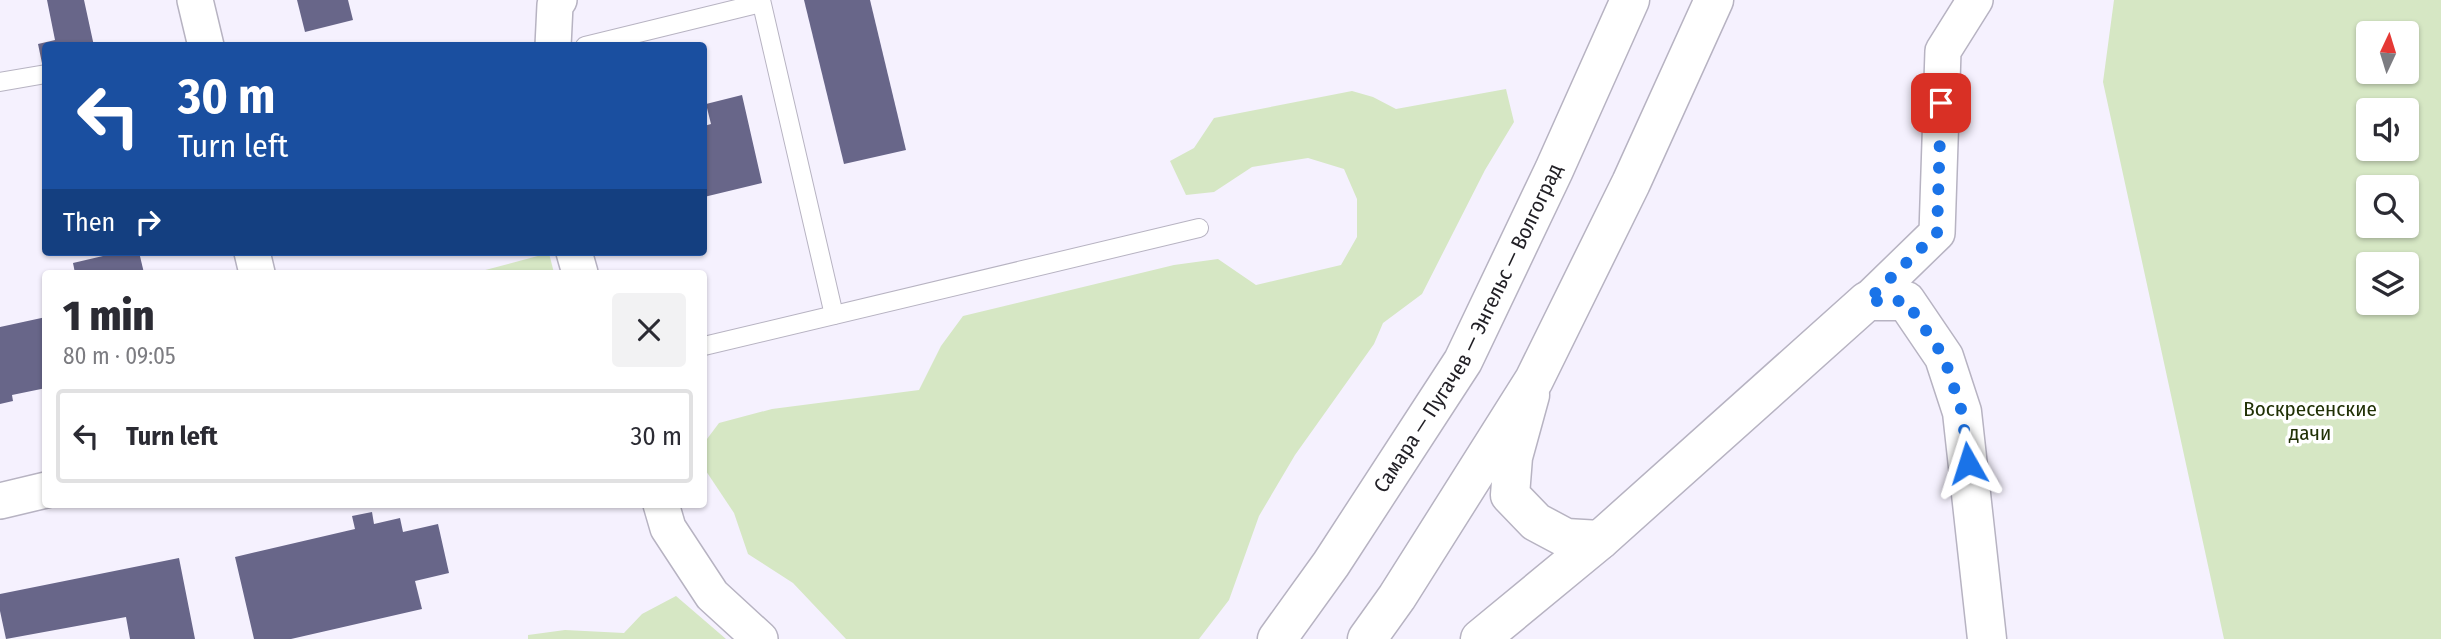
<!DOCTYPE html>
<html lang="en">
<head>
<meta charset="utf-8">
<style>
	body { margin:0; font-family:"Fira Sans Condensed",sans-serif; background:#f2f2f3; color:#2b2b33; height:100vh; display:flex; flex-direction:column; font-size:26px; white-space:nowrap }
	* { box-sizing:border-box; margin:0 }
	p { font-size:23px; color:#7c7c81 }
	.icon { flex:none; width:38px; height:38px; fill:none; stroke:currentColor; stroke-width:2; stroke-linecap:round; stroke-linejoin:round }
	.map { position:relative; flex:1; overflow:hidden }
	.sheet { position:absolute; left:42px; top:270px; width:665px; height:238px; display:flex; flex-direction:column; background:#fff; border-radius:7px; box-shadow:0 2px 5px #0004 }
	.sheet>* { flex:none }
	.guide { position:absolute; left:42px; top:42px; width:665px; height:214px; border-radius:7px; box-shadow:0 2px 5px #0004; background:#1a4fa0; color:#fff; overflow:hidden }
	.needle { width:46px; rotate:4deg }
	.fabs { position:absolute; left:2356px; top:21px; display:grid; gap:14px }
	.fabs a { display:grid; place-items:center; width:63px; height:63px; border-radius:7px; background:#fff; box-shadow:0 2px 5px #0004; font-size:35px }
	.pin { position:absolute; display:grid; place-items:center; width:60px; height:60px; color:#fff; margin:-30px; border-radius:14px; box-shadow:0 4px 10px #0006 }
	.me { position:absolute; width:77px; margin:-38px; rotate:354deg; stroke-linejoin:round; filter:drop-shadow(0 0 5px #0008) }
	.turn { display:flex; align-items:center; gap:24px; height:147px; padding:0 21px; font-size:32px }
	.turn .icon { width:91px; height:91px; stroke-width:2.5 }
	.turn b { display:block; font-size:49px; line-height:60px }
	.then { display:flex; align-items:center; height:66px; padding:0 21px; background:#0003; gap:14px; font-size:26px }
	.round { display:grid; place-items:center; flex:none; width:74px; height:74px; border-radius:7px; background:#f2f2f3 }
	.headline { display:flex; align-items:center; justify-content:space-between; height:119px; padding:0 21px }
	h1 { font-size:42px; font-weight:800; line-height:52px }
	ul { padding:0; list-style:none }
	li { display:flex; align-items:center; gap:21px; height:94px; margin:0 14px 10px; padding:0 7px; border:4px solid #e1e1e2; border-radius:7px }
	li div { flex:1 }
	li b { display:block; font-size:26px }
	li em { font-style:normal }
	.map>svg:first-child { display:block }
</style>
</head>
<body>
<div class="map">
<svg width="2441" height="639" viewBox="0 0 2441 639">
	<rect width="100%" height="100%" fill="#f5f1fe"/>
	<g fill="#d6e7c4" fill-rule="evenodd">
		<path d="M 2114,0 L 2441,0 L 2441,639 L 2224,639 L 2103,82 ZM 2368,33 L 2406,33 L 2406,72 L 2368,72 ZM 2368,110 L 2406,110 L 2406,149 L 2368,149 ZM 2368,187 L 2406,187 L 2406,226 L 2368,226 ZM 2368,264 L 2406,264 L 2406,303 L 2368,303 Z"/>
		<path d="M 1506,89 L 1514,122 L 1485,170 L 1422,294 L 1383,323 L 1374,344 L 1295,455 L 1259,516 L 1229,600 L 1199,639 L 846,639 L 793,583 L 748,554 L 734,513 L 704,468 L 704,443 L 719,423 L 772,409 L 919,390 L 941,346 L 963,316 L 1174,265 L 1218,259 L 1256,285 L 1341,265 L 1357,237 L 1357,199 L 1344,169 L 1308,158 L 1252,167 L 1214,192 L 1186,195 L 1170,161 L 1194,148 L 1214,118 L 1352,91 L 1373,97 L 1396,109 Z"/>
		<path d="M 549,253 L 554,273 L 474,273 Z"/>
		<path d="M 676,596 L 726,639 L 528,639 L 528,635 L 565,630 L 624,633 L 642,614 Z"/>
	</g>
	<g fill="#686689">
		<path d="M 47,0 L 84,0 L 94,46 L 46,46 L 46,68 L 43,68 L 38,44 L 55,40 Z"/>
		<path d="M 297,0 L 348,0 L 353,20 L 305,32 Z"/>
		<path d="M 804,0 L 870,0 L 906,150 L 844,164 Z"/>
		<path d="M 742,95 L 762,183 L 704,197 L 704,126 L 711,124 L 706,104 Z"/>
		<path d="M 120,252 L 139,252 L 144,273 L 75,273 L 73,263 Z"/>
		<path d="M 46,317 L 46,388 L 12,395 L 13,401 L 0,404 L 0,327 Z"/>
		<path d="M 372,512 L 374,524 L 400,518 L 403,532 L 438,524 L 449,573 L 415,581 L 422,609 L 291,639 L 254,639 L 235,557 L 355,529 L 352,516 Z"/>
		<path d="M 179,558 L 195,639 L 130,639 L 126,617 L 6,639 L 0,611 L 0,594 Z"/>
	</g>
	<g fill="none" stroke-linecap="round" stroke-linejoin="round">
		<g stroke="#b7b3c2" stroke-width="20">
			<g id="lane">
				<path d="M 761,0 L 834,315"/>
				<path d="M 585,46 L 761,3"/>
				<path d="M 0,82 L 46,74"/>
				<path d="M 704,346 L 1199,228"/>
			</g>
		</g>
		<g stroke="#b7b3c2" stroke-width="38">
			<g id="street">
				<path d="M 195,0 L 206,46"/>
				<path d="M 553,46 L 555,5 L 559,0"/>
				<path d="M 252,252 L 257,273"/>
				<path d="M 574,252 L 580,273"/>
				<path d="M 1867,301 L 1937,233 L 1943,51 L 1975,0"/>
				<path d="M 0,501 L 46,490"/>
				<path d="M 661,504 L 668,528 L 712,595 L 760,639"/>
			</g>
		</g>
		<g stroke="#b7b3c2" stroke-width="41">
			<g id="secondary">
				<path d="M 1530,395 L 1513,457 L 1510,495 L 1536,522 L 1566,538 L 1600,540"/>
				<path d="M 1480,639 L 1600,540 L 1867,301 L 1906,301 L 1944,357 L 1962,412 L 1987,639"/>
			</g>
		</g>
		<g stroke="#b7b3c2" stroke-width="41">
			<g id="primary">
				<path id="s1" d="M 1277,639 L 1331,564 L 1463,361 L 1554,170 L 1630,0"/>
				<path d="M 1367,639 L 1397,597 L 1534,380 L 1631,183 L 1714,0"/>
			</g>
		</g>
		<use href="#lane" stroke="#fff" stroke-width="18"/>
		<use href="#street" stroke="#fff" stroke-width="35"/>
		<use href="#secondary" stroke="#fff" stroke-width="38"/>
		<use href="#primary" stroke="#fff" stroke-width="38"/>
	</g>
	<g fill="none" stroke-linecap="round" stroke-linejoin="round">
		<path stroke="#1a73e8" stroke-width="12" stroke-dasharray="0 21.6" d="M 1941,103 L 1937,233 L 1867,301 L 1906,301 L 1944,357 L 1962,412 L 1968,463"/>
	</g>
	<g text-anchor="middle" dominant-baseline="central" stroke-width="7" stroke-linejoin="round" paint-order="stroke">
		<g font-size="21" fill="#222026" stroke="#fff">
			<text stroke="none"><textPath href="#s1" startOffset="366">Самара — Пугачев — Энгельс — Волгоград</textPath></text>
		</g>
		<g font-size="21" fill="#203005" stroke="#fff">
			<text x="2310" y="409">Воскресенские<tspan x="2310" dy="24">дачи</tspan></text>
		</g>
	</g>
</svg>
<div class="fabs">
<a><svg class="needle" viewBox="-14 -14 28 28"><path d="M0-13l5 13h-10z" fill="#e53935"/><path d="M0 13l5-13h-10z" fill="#7c7c81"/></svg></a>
<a><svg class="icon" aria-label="sound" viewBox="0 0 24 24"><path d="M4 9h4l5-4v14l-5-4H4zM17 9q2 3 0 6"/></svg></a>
<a><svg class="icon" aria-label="search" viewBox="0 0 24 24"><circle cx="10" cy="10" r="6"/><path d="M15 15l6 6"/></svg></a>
<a><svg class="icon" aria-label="layers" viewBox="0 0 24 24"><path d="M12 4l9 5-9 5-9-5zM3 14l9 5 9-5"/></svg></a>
</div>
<div class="pin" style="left:1941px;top:103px;background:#d93025"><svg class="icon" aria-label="arrive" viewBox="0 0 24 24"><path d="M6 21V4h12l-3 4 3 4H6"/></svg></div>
<svg class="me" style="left:1968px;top:463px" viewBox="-20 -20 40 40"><path d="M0-17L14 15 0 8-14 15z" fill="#1a73e8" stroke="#fff" stroke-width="4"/></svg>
<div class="guide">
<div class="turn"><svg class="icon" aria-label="left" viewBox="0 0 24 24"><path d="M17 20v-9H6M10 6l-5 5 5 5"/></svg><div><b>30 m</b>Turn left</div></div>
<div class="then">Then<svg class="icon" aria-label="right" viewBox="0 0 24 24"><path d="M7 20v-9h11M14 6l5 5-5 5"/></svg></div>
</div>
<section class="sheet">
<div class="headline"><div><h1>1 min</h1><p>80 m · 09:05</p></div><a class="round"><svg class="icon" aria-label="close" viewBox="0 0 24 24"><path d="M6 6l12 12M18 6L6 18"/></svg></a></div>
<ul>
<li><svg class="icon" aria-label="left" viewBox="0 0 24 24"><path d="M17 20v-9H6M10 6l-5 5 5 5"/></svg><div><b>Turn left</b></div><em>30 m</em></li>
</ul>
</section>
</div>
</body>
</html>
